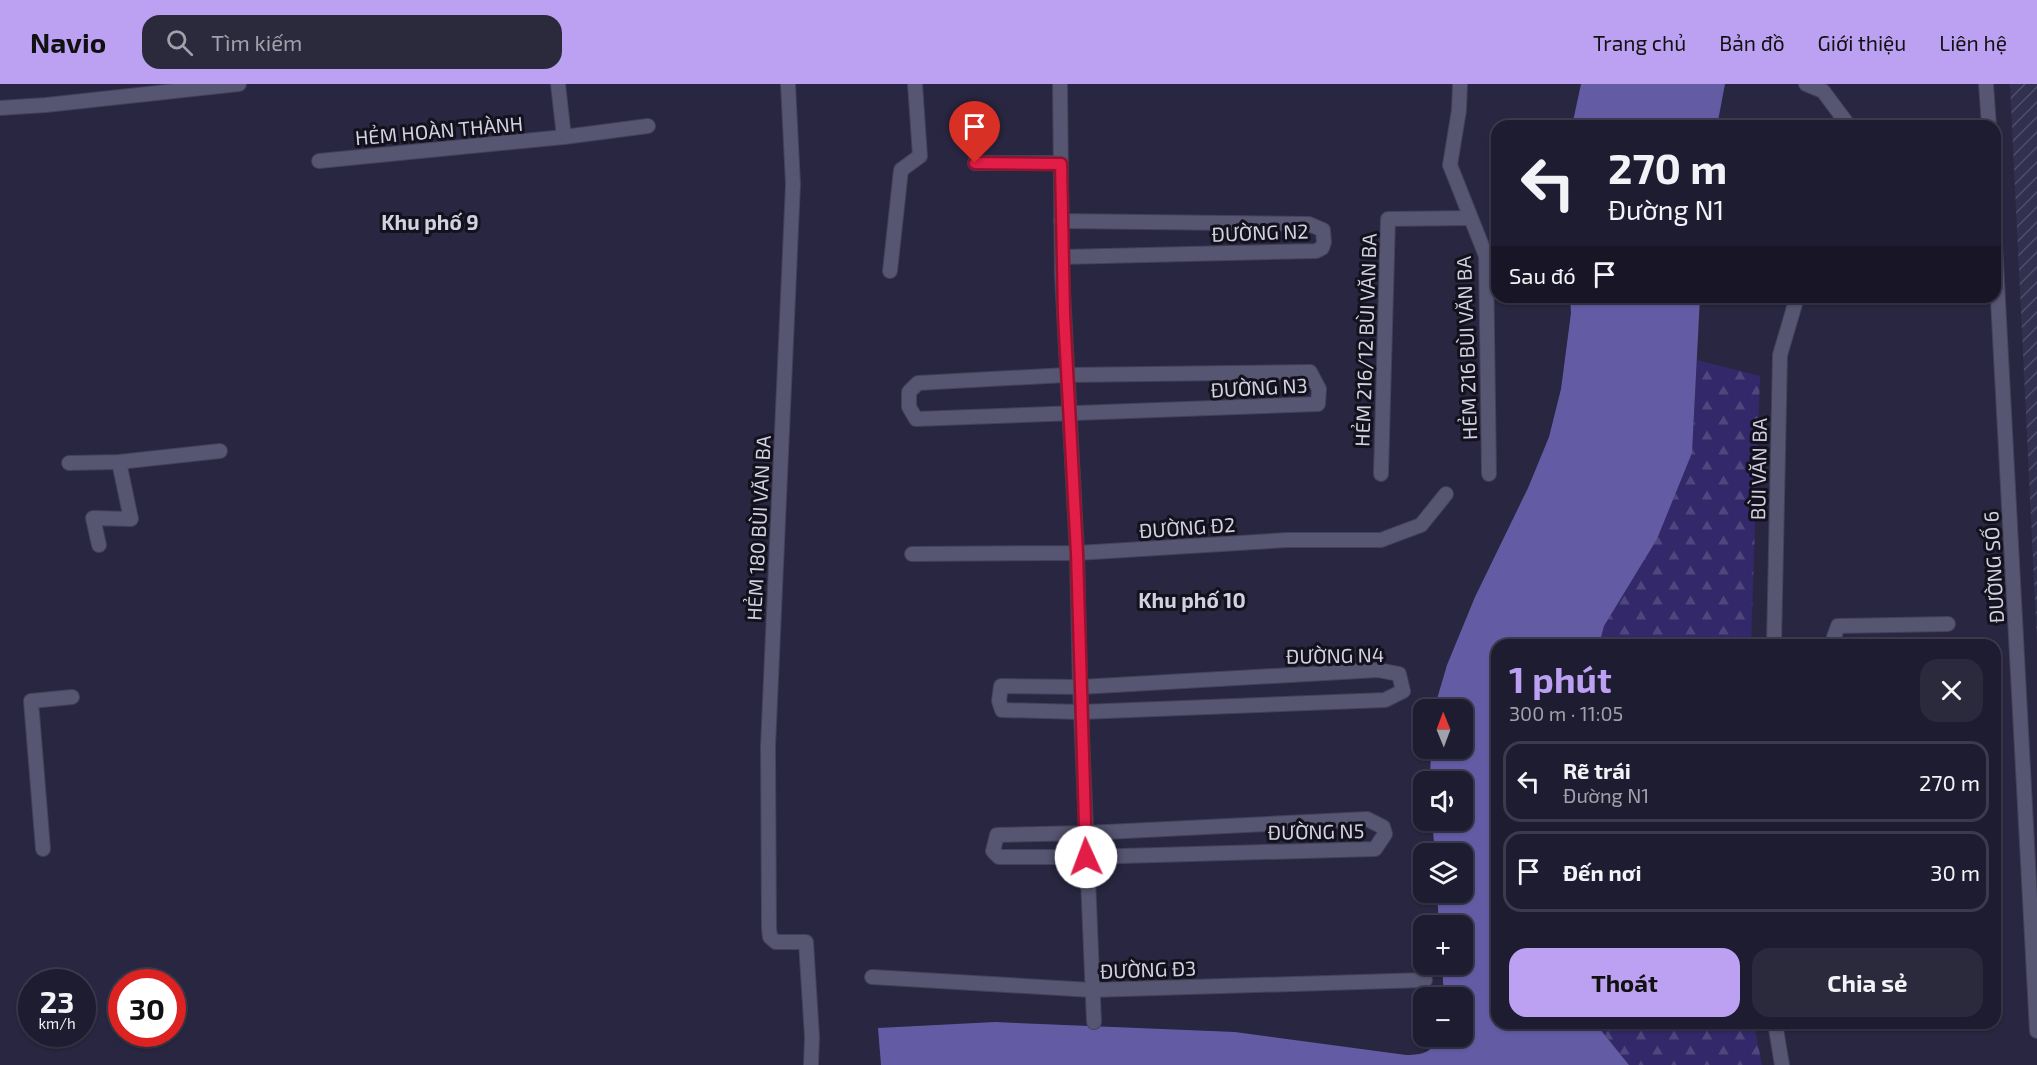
<!DOCTYPE html>
<html lang="vi">
<head>
<meta charset="utf-8">
<style>
	body { margin:0; font-family:"Exo 2",sans-serif; background:#2b293c; color:#f1f3f6; height:100vh; display:flex; flex-direction:column; font-size:22px; white-space:nowrap }
	* { box-sizing:border-box; margin:0 }
	p { font-size:20px; color:#a1a1ab }
	.icon { flex:none; width:33px; height:33px; fill:none; stroke:currentColor; stroke-width:2; stroke-linecap:round; stroke-linejoin:round }
	.map { position:relative; flex:1; overflow:hidden }
	.sheet { position:absolute; left:1491px; top:555px; width:510px; height:390px; display:flex; flex-direction:column; background:#1e1c30; border-radius:18px; box-shadow:0 2px 4px #0004,0 0 0 2px #3c3a4c }
	.sheet>* { flex:none }
	.banner { position:absolute; left:1491px; top:36px; width:510px; height:183px; border-radius:18px; box-shadow:0 2px 4px #0004,0 0 0 2px #3c3a4c; background:#1e1c30; color:#f1f3f6; overflow:hidden }
	.needle { width:39px; rotate:359deg }
	.fabs { position:absolute; left:1413px; top:615px; display:grid; gap:12px }
	.fabs a { display:grid; place-items:center; width:60px; height:60px; border-radius:12px; background:#1e1c30; box-shadow:0 2px 4px #0004,0 0 0 2px #3c3a4c; font-size:30px }
	.speed { position:absolute; left:18px; top:885px; display:flex; gap:12px; font-size:30px; font-weight:700; text-align:center }
	.speed>* { display:grid; place-content:center; width:78px; height:78px; border-radius:50%; background:#1e1c30; box-shadow:0 2px 4px #0004,0 0 0 2px #3c3a4c; line-height:1 }
	.speed small { font-size:15px; font-weight:400 }
	.speed .limit { border:9px solid #d22; background:#fff; color:#111 }
	.pin { position:absolute; display:grid; place-items:center; width:51px; height:51px; color:#fff; margin:-62px -26px; border-radius:50% 50% 50% 0; rotate:-45deg; box-shadow:0 0 6px #0007 }
	.pin .icon { rotate:45deg }
	.me { position:absolute; width:66px; margin:-33px; rotate:358deg; stroke-linejoin:round; filter:drop-shadow(0 0 4px #0008) }
	.turn { display:flex; align-items:center; gap:21px; height:126px; padding:0 18px; font-size:27px }
	.turn .icon { width:78px; height:78px; stroke-width:2.5 }
	.turn b { display:block; font-size:42px; line-height:51px }
	.then { display:flex; align-items:center; height:57px; padding:0 18px; background:#0003; gap:12px; font-size:22px }
	.round { display:grid; place-items:center; flex:none; width:63px; height:63px; border-radius:18px; background:#2b293c }
	.summary { display:flex; align-items:center; justify-content:space-between; height:102px; padding:0 18px }
	h1 { font-size:36px; font-weight:700; line-height:45px; color:#bca0f2 }
	.button { display:flex; gap:12px; margin-top:auto; padding:12px 18px }
	.button a { flex:1; height:69px; border-radius:18px; background:#bca0f2; color:#111; font-size:24px; font-weight:700; line-height:69px; text-align:center }
	.button a+a { background:#2b293c; color:#f1f3f6 }
	ul { padding:0; list-style:none }
	li { display:flex; align-items:center; gap:18px; height:81px; margin:0 12px 9px; padding:0 6px; border:3px solid #3c3a4c; border-radius:18px }
	li div { flex:1 }
	li b { display:block; font-size:22px }
	li em { font-style:normal }
	header { display:flex; align-items:center; gap:36px; box-sizing:border-box; height:84px; padding:0 30px; background:#bca0f2; color:#111 }
	header strong { font-size:28px }
	nav { display:flex; gap:33px; margin-inline-start:auto; font-size:21px }
	.search { width:420px; height:54px; background:#2b293c; display:flex; align-items:center; gap:15px; box-sizing:border-box; padding:0 21px; border-radius:18px; color:#a1a1ab; font-size:22px }
	.map>svg:first-child { display:block }
</style>
</head>
<body>
<header>
<strong>Navio</strong>
<div class="search"><svg class="icon" aria-label="search" viewBox="0 0 24 24"><circle cx="10" cy="10" r="6"/><path d="M15 15l6 6"/></svg>Tìm kiếm</div>
<nav><a>Trang chủ</a><a>Bản đồ</a><a>Giới thiệu</a><a>Liên hệ</a></nav>
</header>
<div class="map">
<svg width="2037" height="981" viewBox="0 0 2037 981">
	<defs>
		<pattern id="industrial-furrows" width="10" height="10" patternUnits="userSpaceOnUse" patternTransform="scale(1.5)"><rect width="10" height="10" fill="#32304f"/><path d="M-1 1l2-2M0 10L10 0M9 11l2-2" fill="none" stroke="#4f4d68"/></pattern>
		<pattern id="forest-firs" width="22" height="20" patternUnits="userSpaceOnUse" patternTransform="scale(1.5)"><rect width="22" height="20" fill="#332869"/><path d="M5 1l3.5 6h-7zM16 11l3.5 6h-7z" fill="#50467e"/></pattern>
	</defs>
	<rect width="100%" height="100%" fill="#282640"/>
	<path fill="url(#industrial-furrows)" d="M 2010,0 L 2037,0 L 2037,558 Z"/>
	<g fill="url(#forest-firs)">
		<path d="M 1697,276 L 1760,292 L 1751,561 L 1599,561 L 1604,542 L 1657,455 L 1692,369 Z"/>
		<path d="M 1595,939 L 1754,939 L 1762,981 L 1629,981 Z"/>
	</g>
	<g fill="#635ca4">
		<path d="M 1581,0 L 1725,0 L 1717,42 L 1572,42 Z"/>
		<path d="M 1570,213 L 1700,213 L 1692,369 L 1657,455 L 1604,542 L 1599,561 L 1497,561 L 1497,939 L 1595,939 L 1629,981 L 881,981 L 878,944 L 995,938 L 1235,948 L 1406,971 C 1425,971 1430,968 1441,953 L 1462,952 L 1462,914 L 1444,913 L 1442,881 L 1462,880 L 1462,842 L 1439,841 L 1437,809 L 1462,808 L 1462,770 L 1435,769 L 1432,737 L 1462,736 L 1462,698 L 1430,697 L 1431,665 L 1462,664 L 1462,626 L 1434,625 L 1447,581 L 1475,513 L 1528,404 L 1549,353 L 1561,305 L 1571,229 Z"/>
	</g>
	<g fill="none" stroke-linecap="round" stroke-linejoin="round">
		<g stroke="#434157" stroke-width="16">
			<g id="minor">
				<path d="M 558,0 L 564,53"/>
				<path d="M 788,0 L 793,100 L 768,662 L 769,844 L 770,853 L 776,858 L 806,858 L 812,953 L 811,981"/>
				<path d="M 1060,0 L 1062,190 L 1077,469 L 1080,603 L 1094,938"/>
				<path d="M 1460,0 L 1459,26 L 1450,81 L 1486,172 L 1489,390"/>
				<path d="M 1806,0 L 1823,7 L 1846,38 L 1846,42"/>
				<path d="M 1986,0 L 1989,42"/>
				<path d="M 0,24 L 46,21 L 239,0"/>
				<path d="M 319,77 L 564,53 L 648,42"/>
				<path d="M 975,79 L 1061,79"/>
				<path d="M 1061,137 L 1309,140 L 1323,146 L 1324,158 L 1322,164 L 1316,167 L 1062,173"/>
				<path d="M 1995,160 L 2037,947"/>
				<path d="M 890,187 L 901,86 L 920,72 L 915,0"/>
				<path d="M 1310,288 L 1319,305 L 1318,320 L 916,335 L 909,323 L 909,308 L 918,299 L 1066,291 Z"/>
				<path d="M 69,379 L 119,378 L 220,367"/>
				<path d="M 1381,390 L 1388,135 L 1470,134"/>
				<path d="M 99,461 L 93,434 L 131,435 L 119,378"/>
				<path d="M 912,470 L 1077,469 L 1287,456 L 1381,456 L 1421,441 L 1446,410"/>
				<path d="M 1774,561 L 1780,271 L 1797,213"/>
				<path d="M 1834,561 L 1834,553 L 1838,542 L 1948,540"/>
				<path d="M 1378,586 L 1399,590 L 1403,607 L 1385,616 L 1081,628 L 1002,626 L 999,617 L 1001,602 L 1080,603 Z"/>
				<path d="M 1367,735 L 1383,743 L 1385,750 L 1375,765 L 1086,773 L 999,773 L 993,767 L 997,751 L 1086,749 Z"/>
				<path d="M 43,765 L 31,617 L 72,613"/>
				<path d="M 872,893 L 1092,906 L 1425,896"/>
				<path d="M 1775,939 L 1782,981"/>
			</g>
		</g>
		<use href="#minor" stroke="#565572" stroke-width="14"/>
	</g>
	<g fill="none" stroke-linecap="round" stroke-linejoin="round">
		<g stroke="#92132f" stroke-width="15">
			<path id="route" d="M 975,79 L 1061,80 L 1064,230 L 1077,469 L 1086,773"/>
		</g>
		<use href="#route" stroke="#e11d48" stroke-width="10"/>
	</g>
	<g text-anchor="middle" dominant-baseline="central" stroke-width="6" stroke-linejoin="round" paint-order="stroke">
		<g font-size="20" fill="#d1d1e1" stroke="#12111c">
			<text transform="translate(439 46) rotate(-5)">HẺM HOÀN THÀNH</text>
			<text transform="translate(1260 148) rotate(-2)">ĐƯỜNG N2</text>
			<text transform="translate(1365 256) rotate(-88)">HẺM 216/12 BÙI VĂN BA</text>
			<text transform="translate(1466 264) rotate(-92)">HẺM 216 BÙI VĂN BA</text>
			<text transform="translate(1259 303) rotate(-3)">ĐƯỜNG N3</text>
			<text transform="translate(1758 385) rotate(-89)">BÙI VĂN BA</text>
			<text transform="translate(1187 443) rotate(-4)">ĐƯỜNG Đ2</text>
			<text transform="translate(758 444) rotate(-87)">HẺM 180 BÙI VĂN BA</text>
			<text transform="translate(1993 483) rotate(-93)">ĐƯỜNG SỐ 6</text>
			<text transform="translate(1335 571) rotate(-1)">ĐƯỜNG N4</text>
			<text transform="translate(1316 747) rotate(-1)">ĐƯỜNG N5</text>
			<text transform="translate(1148 885) rotate(-2)">ĐƯỜNG Đ3</text>
		</g>
		<g font-size="21" font-weight="bold" fill="#d1d1e1" stroke="#12111c">
			<text x="430" y="137">Khu phố 9</text>
			<text x="1192" y="515">Khu phố 10</text>
		</g>
	</g>
</svg>
<div class="fabs">
<a><svg class="needle" viewBox="-14 -14 28 28"><path d="M0-13l5 13h-10z" fill="#e53935"/><path d="M0 13l5-13h-10z" fill="#a1a1ab"/></svg></a>
<a><svg class="icon" aria-label="sound" viewBox="0 0 24 24"><path d="M4 9h4l5-4v14l-5-4H4zM17 9q2 3 0 6"/></svg></a>
<a><svg class="icon" aria-label="layers" viewBox="0 0 24 24"><path d="M12 4l9 5-9 5-9-5zM3 14l9 5 9-5"/></svg></a>
<a>+</a>
<a>−</a>
</div>
<div class="speed"><div>23<small>km/h</small></div><div class="limit">30</div></div>
<div class="pin" style="left:975px;top:79px;background:#d93025"><svg class="icon" aria-label="arrive" viewBox="0 0 24 24"><path d="M6 21V4h12l-3 4 3 4H6"/></svg></div>
<svg class="me" style="left:1086px;top:773px" viewBox="-20 -20 40 40"><circle r="19" fill="#fff"/><path d="M0-13L10 11 0 6-10 11z" fill="#e11d48"/></svg>
<div class="banner">
<div class="turn"><svg class="icon" aria-label="left" viewBox="0 0 24 24"><path d="M17 20v-9H6M10 6l-5 5 5 5"/></svg><div><b>270 m</b>Đường N1</div></div>
<div class="then">Sau đó<svg class="icon" aria-label="arrive" viewBox="0 0 24 24"><path d="M6 21V4h12l-3 4 3 4H6"/></svg></div>
</div>
<section class="sheet">
<div class="summary"><div><h1>1 phút</h1><p>300 m · 11:05</p></div><a class="round"><svg class="icon" aria-label="close" viewBox="0 0 24 24"><path d="M6 6l12 12M18 6L6 18"/></svg></a></div>
<ul>
<li><svg class="icon" aria-label="left" viewBox="0 0 24 24"><path d="M17 20v-9H6M10 6l-5 5 5 5"/></svg><div><b>Rẽ trái</b><p>Đường N1</p></div><em>270 m</em></li>
<li><svg class="icon" aria-label="arrive" viewBox="0 0 24 24"><path d="M6 21V4h12l-3 4 3 4H6"/></svg><div><b>Đến nơi</b></div><em>30 m</em></li>
</ul>
<div class="button"><a>Thoát</a><a>Chia sẻ</a></div>
</section>
</div>
</body>
</html>
